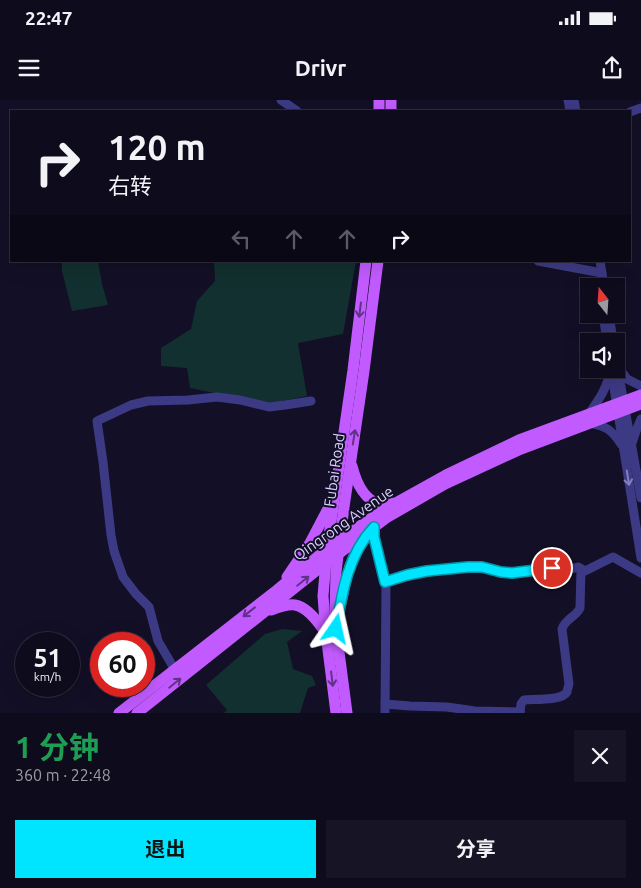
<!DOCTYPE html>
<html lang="zh">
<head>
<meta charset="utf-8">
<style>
	body { margin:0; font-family:Ubuntu,"Noto Sans SC",sans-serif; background:#171425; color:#f1f3f6; height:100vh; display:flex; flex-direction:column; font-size:19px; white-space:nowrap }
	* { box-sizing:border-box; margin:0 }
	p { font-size:16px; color:#9b9ba3 }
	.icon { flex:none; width:28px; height:28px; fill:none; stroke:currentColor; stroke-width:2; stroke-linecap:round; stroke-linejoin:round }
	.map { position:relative; height:613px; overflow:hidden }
	.details { display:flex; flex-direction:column; background:#0e0b1c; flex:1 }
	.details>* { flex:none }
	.guide { position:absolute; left:10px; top:10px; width:621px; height:152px; border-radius:0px; box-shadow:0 5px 20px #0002,0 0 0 1px #2e2b3b; background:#0e0b1c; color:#f1f3f6; overflow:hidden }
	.needle { width:32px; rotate:343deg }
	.tools { position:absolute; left:580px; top:178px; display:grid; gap:10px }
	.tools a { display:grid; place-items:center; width:45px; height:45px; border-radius:0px; background:#0e0b1c; box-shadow:0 5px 20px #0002,0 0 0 1px #2e2b3b; font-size:25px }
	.speed { position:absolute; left:15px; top:532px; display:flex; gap:10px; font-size:25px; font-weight:700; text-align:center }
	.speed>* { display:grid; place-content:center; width:65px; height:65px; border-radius:50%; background:#0e0b1c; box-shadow:0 5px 20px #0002,0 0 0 1px #2e2b3b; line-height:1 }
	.speed small { font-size:12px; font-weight:400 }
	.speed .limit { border:8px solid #d22; background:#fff; color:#111 }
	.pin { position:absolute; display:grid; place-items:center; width:42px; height:42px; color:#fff; margin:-21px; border:2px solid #fff; border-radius:50%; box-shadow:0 1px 5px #0007 }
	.me { position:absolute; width:55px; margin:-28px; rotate:11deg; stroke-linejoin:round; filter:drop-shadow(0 0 4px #0008) }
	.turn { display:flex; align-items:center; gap:18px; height:105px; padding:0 15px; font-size:22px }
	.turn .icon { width:65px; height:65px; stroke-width:2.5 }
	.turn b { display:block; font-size:35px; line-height:42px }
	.lanes { display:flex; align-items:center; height:48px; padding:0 15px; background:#0003; justify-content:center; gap:25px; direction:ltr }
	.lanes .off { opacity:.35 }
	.round { display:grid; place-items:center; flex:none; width:52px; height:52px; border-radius:0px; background:#171425 }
	.summary { display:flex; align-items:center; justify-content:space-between; height:85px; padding:0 15px }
	h1 { font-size:30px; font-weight:700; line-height:38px; color:#1e9e55 }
	.action { display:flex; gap:10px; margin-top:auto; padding:10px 15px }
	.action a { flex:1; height:58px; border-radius:0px; background:#00e5ff; color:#111; font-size:20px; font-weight:700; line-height:58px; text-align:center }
	.action a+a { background:#171425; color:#f1f3f6 }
	.status { display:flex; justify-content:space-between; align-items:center; height:35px; padding:0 25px; background:#0e0b1c; direction:ltr }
	.status svg { height:14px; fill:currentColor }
	header { display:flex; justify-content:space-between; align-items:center; height:65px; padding:0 15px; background:#0e0b1c; font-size:22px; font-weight:700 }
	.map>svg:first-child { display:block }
</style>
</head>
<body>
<div class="status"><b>22:47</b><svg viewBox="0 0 49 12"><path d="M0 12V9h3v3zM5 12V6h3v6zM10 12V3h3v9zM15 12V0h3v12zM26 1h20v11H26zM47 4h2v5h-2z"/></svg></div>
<header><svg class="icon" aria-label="menu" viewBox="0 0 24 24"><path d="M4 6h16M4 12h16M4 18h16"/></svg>Drivr<svg class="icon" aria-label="share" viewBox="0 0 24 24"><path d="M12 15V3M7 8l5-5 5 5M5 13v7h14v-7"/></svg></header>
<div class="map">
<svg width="641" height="613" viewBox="0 0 641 613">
	<rect width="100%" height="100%" fill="#130f26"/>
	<g fill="#12302f">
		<path d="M 62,161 L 98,161 L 102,184 L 108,205 L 72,211 L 62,171 Z"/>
		<path d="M 214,161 L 356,161 L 343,234 L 298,243 L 307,296 L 268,304 L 190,288 L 187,268 L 161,266 L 161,248 L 191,229 L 197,201 L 215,181 Z"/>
		<path d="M 282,529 L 302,531 L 287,542 L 293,569 L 312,576 L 316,585 L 308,588 L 300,613 L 224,613 L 227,610 L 206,585 L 265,534 Z"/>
	</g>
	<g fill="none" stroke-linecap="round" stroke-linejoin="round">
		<g stroke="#3d3a85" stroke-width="9">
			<path d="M 281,0 L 297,11"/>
			<path d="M 568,0 L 570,11"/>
			<path d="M 574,0 L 576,11"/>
			<path d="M 630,12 L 641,8"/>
			<path d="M 538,161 L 602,173"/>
			<path d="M 600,161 L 604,186"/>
			<path d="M 603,214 L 607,241"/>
			<path d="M 609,214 L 613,241"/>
			<path d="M 616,259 L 641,398"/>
			<path d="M 619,268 L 627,279 L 641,286"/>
			<path d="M 611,269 L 641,458"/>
			<path d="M 588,315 C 598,301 607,289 610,271"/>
			<path d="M 590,323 C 606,326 612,330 621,344"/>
			<path d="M 632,343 L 636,331 L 641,319"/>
			<path d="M 374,427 C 375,446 382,465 386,484 L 385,613"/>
			<path d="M 385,482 L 407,475 L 427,471 L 468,467 L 482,467 L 512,473 L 552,468 L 559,473 L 578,467 L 585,471 L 613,457 L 641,473"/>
			<path d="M 175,570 L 158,541 L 149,507 L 136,494 L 123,477 L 114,451 L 111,435 L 103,362 L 97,321 L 131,305 L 148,301 L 188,300 L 217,297 L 240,300 L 269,307 L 285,305 L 311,301"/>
			<path d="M 385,604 L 410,606 L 447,607 L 475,611 L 520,612"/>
			<path d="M 520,613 L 521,604 L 524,600 C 534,599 562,601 567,592 C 567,591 569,584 569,584 L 562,529 C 565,519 576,517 580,508 L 581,469"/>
		</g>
		<g stroke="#c25bff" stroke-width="11">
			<path d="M 379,11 L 379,0"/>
			<path d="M 391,11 L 391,0"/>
			<path d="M 352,366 C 356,382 365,403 384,405 C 385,405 392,403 392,403"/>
			<path d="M 287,477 L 310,443 L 330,405"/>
			<path d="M 340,507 C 345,484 350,455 366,436"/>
			<path d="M 271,510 C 279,507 287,504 295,505 C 307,507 319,523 325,532"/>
			<path d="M 119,613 L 277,490 L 327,449 L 383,410 L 446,375 L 519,340 L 641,295"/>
			<path d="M 137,613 L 326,463 L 386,418 L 445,384 L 521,349 L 641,304"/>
			<path d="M 336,613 L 326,534 L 323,496 L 327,449 L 353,270 L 366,161"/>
			<path d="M 347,613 L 336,529 L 335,512 L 336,472 L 344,407 L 364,271 L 378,161"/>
		</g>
	</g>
	<defs><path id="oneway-shaft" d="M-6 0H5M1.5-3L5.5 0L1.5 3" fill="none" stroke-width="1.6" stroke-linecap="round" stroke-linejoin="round" transform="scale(1.25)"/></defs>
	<g stroke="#623188">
		<use href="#oneway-shaft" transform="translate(360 210) rotate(97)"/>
		<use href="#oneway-shaft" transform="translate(354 337) rotate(-81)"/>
		<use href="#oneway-shaft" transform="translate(303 481) rotate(-39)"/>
		<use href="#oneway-shaft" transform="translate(249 512) rotate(142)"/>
		<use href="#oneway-shaft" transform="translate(332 579) rotate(83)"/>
		<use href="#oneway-shaft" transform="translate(175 583) rotate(-39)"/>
	</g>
	<use stroke="#837fbc" href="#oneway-shaft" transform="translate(628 378) rotate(81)"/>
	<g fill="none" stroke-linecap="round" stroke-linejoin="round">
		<g stroke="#0095a6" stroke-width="12">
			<path id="route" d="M 336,529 C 342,493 348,454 374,427 L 374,437 L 385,482 L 407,475 L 427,471 L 468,467 L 482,467 L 501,472 L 512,473 L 552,468"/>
		</g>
		<use href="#route" stroke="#00e5ff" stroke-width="9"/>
	</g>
	<g text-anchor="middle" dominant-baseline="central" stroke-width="4" stroke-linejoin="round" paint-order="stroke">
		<g font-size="15" fill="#d9d4ff" stroke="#130f26">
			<text transform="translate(334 370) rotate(-82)">Fubai Road</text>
			<text transform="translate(343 423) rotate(-35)">Qingrong Avenue</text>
		</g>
	</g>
</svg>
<div class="tools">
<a><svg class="needle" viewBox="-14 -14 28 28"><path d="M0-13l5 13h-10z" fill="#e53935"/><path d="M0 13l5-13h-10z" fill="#9b9ba3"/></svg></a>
<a><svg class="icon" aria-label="sound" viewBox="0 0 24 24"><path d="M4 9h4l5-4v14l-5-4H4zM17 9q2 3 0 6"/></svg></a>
</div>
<div class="speed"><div>51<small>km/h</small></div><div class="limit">60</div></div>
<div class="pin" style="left:552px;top:468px;background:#d93025"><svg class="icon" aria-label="arrive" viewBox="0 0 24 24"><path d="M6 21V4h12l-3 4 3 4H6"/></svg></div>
<svg class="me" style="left:336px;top:529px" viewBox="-20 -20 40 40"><path d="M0-17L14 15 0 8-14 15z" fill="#00e5ff" stroke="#fff" stroke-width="4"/></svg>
<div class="guide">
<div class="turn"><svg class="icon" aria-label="right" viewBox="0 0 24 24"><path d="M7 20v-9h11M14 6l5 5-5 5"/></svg><div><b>120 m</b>右转</div></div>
<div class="lanes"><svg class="icon off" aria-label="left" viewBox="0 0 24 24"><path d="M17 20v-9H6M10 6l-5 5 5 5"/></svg><svg class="icon off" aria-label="ahead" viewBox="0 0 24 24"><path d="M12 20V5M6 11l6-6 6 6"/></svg><svg class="icon off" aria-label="ahead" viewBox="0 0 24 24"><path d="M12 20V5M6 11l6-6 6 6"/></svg><svg class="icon" aria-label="right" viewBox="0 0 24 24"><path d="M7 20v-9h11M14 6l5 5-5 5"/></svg></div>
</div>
</div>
<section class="details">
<div class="summary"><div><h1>1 分钟</h1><p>360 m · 22:48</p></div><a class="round"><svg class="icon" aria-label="close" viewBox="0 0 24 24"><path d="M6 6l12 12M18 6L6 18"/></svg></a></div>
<div class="action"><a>退出</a><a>分享</a></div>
</section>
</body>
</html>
